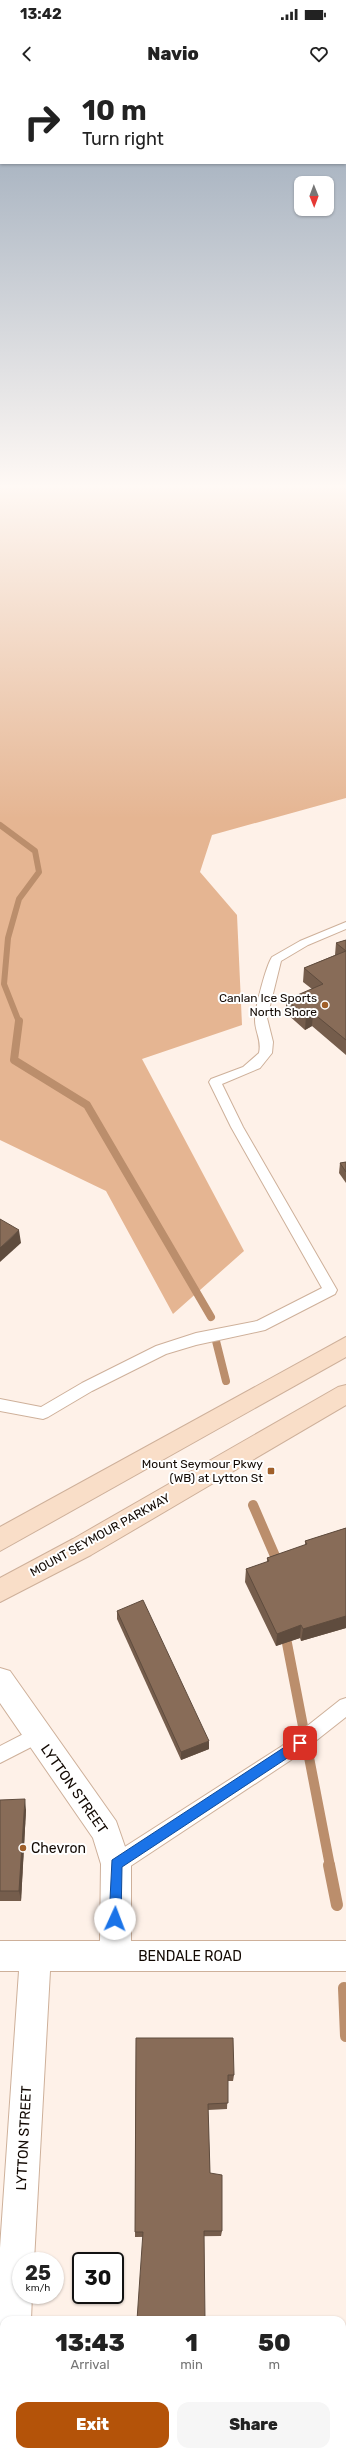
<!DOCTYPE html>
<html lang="en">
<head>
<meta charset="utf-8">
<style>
	body { margin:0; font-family:Rubik,sans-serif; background:#f6f6f6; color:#222; height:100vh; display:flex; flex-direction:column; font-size:15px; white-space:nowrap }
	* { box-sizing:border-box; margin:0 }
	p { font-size:13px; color:#767676 }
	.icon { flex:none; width:22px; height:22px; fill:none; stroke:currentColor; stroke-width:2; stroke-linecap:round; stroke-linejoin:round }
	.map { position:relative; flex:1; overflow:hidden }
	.panel { position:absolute; left:0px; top:2236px; width:346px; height:140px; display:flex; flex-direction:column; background:#fff; border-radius:12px 12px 0 0; box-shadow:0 1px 3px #0004 }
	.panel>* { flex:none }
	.guide { position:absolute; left:0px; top:0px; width:346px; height:84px; box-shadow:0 1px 3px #0004; background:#fff; color:#222; overflow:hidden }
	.needle { width:26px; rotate:179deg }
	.buttons { position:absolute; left:294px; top:96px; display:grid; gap:8px }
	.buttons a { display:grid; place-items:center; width:40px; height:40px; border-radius:8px; background:#fff; box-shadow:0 1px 3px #0004; font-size:20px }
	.speed { position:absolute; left:12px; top:2172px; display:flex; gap:8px; font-size:20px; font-weight:700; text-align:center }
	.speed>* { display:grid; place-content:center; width:52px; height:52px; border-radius:50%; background:#fff; box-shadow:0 1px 3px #0004; line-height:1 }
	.speed small { font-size:10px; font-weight:400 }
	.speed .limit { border:2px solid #111; border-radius:6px; background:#fff; color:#111 }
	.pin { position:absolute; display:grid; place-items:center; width:34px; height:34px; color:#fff; margin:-17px; border-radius:8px; box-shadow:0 2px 6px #0006 }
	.me { position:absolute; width:44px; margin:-22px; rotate:2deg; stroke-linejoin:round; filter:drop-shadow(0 0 3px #0008) }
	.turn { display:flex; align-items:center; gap:14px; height:84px; padding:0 16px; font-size:18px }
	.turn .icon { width:52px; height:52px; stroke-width:2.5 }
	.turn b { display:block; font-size:28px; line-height:34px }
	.eta { display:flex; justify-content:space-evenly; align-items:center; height:68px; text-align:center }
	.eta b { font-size:24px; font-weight:800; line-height:28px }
	.action { display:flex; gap:8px; margin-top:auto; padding:8px 16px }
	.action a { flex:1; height:46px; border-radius:12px; background:#b45309; color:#fff; font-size:16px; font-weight:800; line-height:46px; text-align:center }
	.action a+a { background:#f6f6f6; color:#222 }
	.status { display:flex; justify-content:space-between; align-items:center; height:28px; padding:0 20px; background:#fff; direction:ltr }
	.status svg { height:11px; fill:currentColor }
	header { display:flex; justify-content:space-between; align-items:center; height:52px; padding:0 16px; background:#fff; font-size:18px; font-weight:800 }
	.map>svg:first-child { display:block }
</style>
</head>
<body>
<div class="status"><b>13:42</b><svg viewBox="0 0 49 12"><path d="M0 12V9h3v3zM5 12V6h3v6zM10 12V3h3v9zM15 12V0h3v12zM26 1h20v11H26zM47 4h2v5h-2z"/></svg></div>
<header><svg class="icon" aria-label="back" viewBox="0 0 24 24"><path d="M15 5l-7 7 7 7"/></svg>Navio<svg class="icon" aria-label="heart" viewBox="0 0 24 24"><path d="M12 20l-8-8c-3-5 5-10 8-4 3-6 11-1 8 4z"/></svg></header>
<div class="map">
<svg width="346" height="2376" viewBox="0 0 346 2376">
	<rect width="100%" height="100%" fill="#fef1e8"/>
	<path fill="#e5b592" d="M 0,406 L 346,406 L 346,718 L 212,755 L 200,792 L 237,835 L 242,945 L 142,979 L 244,1171 L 173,1234 L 106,1111 L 0,1060 Z"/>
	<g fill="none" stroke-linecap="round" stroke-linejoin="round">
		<path stroke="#bb8e6c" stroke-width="6" d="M 0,745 L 35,771 L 39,792 L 19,819 L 8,858 L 4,904 L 19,942"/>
		<g stroke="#bb8e6c" stroke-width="8">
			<path d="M 19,941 L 14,980 L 87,1025 L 211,1237"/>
			<path d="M 216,1261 L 226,1301"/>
		</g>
		<g stroke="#bb8e6c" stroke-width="10">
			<path d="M 253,1425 L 275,1476 L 276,1486"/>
			<path d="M 285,1553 L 330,1786"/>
		</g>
		<g stroke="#bb8e6c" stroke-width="12">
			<path d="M 329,1785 L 337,1825"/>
			<path d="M 344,1908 L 346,1956"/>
			<path d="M 346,2301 L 344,2342 L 346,2370"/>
		</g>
		<g stroke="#ceb09a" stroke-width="2">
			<g id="lane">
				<path d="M 346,842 L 346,849 L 308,865 L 281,881 L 267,938 L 273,962 L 272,973 L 260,988 L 222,1004 L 243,1047 L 337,1210 L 335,1214 L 265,1250 L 196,1265 L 166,1274 L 92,1311 L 48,1337 L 43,1339 L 0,1331 L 0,1319 L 41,1327 L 82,1303 L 156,1266 L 196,1253 L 257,1241 L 322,1208 L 231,1047 L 209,1002 L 211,999 L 243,987 L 259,973 C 262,960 255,952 255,940 C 255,928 266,886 272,877 L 300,861 Z"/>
				<path d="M 346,1618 L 346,1637 L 294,1678 L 123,1791 L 116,1793 L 109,1791 L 107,1784 L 109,1777 L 282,1666 L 340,1620 Z"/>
				<path d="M 37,1647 L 43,1649 L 46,1655 L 43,1661 L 0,1683 L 0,1666 Z"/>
				<rect x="0" y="2277" width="4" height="24"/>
			</g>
		</g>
		<g stroke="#ceb09a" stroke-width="2">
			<g id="street">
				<path d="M 0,1588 L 10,1591 L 116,1741 L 131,1784 L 131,1861 L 346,1861 L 346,1891 L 50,1891 L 34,2181 L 21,2181 L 21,2215 L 32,2215 L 31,2240 L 4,2240 L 4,2254 L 0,2252 L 0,2168 L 19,1891 L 0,1891 L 0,1861 L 100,1861 L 101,1784 L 93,1758 L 0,1623 Z"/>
				<path d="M 4,2354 L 4,2372 L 25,2372 L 25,2376 L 0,2376 L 0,2356 Z"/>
			</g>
		</g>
		<g stroke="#ceb09a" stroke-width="2">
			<g id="secondary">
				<path d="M 346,1257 L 346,1277 L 0,1471 L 0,1447 Z"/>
				<path d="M 346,1305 L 346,1325 L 91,1475 L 0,1522 L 0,1498 L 73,1459 L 338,1307 Z"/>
			</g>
		</g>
		<use href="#lane" fill="#fff" fill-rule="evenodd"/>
		<use href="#street" fill="#fff" fill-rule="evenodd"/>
		<use href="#secondary" fill="#f9dec8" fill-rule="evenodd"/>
	</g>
	<g fill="#755d4c">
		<path d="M 346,860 L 346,975 L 312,946 L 305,950 L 286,933 L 286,920 L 312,909 L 303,902 L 304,888 L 335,875 L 336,863 Z"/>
		<path d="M 346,1082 L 346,1103 L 339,1093 L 340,1083 Z"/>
		<path d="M 346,1448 L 346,1548 L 301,1561 L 300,1558 L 276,1566 L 245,1502 L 246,1489 L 267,1482 L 267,1478 L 305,1465 L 305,1461 Z"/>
		<path d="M 117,1531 L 209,1669 L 181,1680 L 117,1539 Z"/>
		<path d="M 0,1720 L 26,1730 L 21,1821 L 0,1821 Z"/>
		<path d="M 136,1958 L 234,1995 L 233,2001 L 228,2001 L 227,2029 L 208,2030 L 210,2093 L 222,2151 L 221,2156 L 135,2157 Z"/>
	</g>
	<g fill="#5f4c3e">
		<path d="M 313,933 L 312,946 L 305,950 L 306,936 Z"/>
		<path d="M 19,1150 L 21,1163 L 0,1182 L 0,1168 Z"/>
		<path d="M 346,1536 L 346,1548 L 301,1561 L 303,1549 Z"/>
		<path d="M 301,1545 L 300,1558 L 276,1566 L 277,1554 Z"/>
		<path d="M 209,1661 L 209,1669 L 181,1680 L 181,1672 Z"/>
		<path d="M 25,1719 L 26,1730 L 21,1821 L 19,1811 Z"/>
	</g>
	<g fill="#886c58" stroke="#5f4c3e">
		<path d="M 346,860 L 346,960 L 313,933 L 306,936 L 286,920 L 323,904 L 304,888 L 346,871 L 336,863 Z"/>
		<path d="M 346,1082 L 346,1092 L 340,1083 Z"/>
		<path d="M 0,1139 L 19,1150 L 0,1168 Z"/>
		<path d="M 346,1448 L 346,1536 L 303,1549 L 301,1545 L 277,1554 L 246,1489 L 269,1481 L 267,1478 L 307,1464 L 305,1461 Z"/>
		<path d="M 143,1520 L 209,1661 L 181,1672 L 117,1531 Z"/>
		<path d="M 25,1719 L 19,1811 L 0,1811 L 0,1720 Z"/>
		<path d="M 136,1958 L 233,1958 L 234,1995 L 228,1995 L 228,2023 L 208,2024 L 210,2093 L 222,2095 L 222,2151 L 204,2151 L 205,2240 L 137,2240 L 143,2152 L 135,2152 Z"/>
		<rect x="137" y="2372" width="77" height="4"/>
	</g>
	<linearGradient id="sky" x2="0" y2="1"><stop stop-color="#96a5b6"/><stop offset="0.55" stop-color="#fff9f5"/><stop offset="1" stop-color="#fff9f5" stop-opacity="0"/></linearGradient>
	<rect width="346" height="739" fill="url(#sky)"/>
	<path fill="#1a73e8" stroke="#114b97" d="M 300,1657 L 304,1659 L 304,1667 L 122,1787 L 121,1839 L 120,1844 L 115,1845 L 111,1844 L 109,1839 L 112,1780 Z"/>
	<g fill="#a05f29" stroke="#fff" stroke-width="1.5">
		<circle cx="325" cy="925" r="4"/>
		<rect x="267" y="1387" width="8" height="8" rx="2"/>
		<circle cx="23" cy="1768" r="4"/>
	</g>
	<g text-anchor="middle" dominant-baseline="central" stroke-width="4" stroke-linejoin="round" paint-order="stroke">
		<g font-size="12" fill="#120903" stroke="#fff" text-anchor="end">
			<text x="317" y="918">Canlan Ice Sports<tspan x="317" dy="14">North Shore</tspan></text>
			<text x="263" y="1384">Mount Seymour Pkwy<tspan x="263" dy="14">(WB) at Lytton St</tspan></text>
		</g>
		<g font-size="12" fill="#120903" stroke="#fff">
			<text transform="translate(100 1455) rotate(-29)">MOUNT SEYMOUR PARKWAY</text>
		</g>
		<g font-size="14" fill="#120903" stroke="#fff">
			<text transform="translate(74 1709) rotate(55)">LYTTON STREET</text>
			<text x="190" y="1876">BENDALE ROAD</text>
			<text transform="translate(24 2058) rotate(-87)">LYTTON STREET</text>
		</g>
		<g font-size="14" fill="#120903" stroke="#fff" text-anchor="start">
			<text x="31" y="1768">Chevron</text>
		</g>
	</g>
</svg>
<div class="buttons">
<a><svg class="needle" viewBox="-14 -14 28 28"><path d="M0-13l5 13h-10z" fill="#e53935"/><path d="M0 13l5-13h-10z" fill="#767676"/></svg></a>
</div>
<div class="speed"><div>25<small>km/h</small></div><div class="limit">30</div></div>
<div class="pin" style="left:300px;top:1663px;background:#d93025"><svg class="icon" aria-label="arrive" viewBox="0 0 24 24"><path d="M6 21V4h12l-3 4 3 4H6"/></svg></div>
<svg class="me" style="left:115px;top:1839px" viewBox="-20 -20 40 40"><circle r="19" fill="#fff"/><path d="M0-13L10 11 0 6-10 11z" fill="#1a73e8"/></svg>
<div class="guide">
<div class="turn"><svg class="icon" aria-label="right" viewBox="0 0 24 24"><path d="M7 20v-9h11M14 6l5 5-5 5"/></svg><div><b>10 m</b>Turn right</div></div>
</div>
<section class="panel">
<div class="eta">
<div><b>13:43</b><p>Arrival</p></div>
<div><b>1</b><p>min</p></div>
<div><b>50</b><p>m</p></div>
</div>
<div class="action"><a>Exit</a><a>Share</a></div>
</section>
</div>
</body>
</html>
